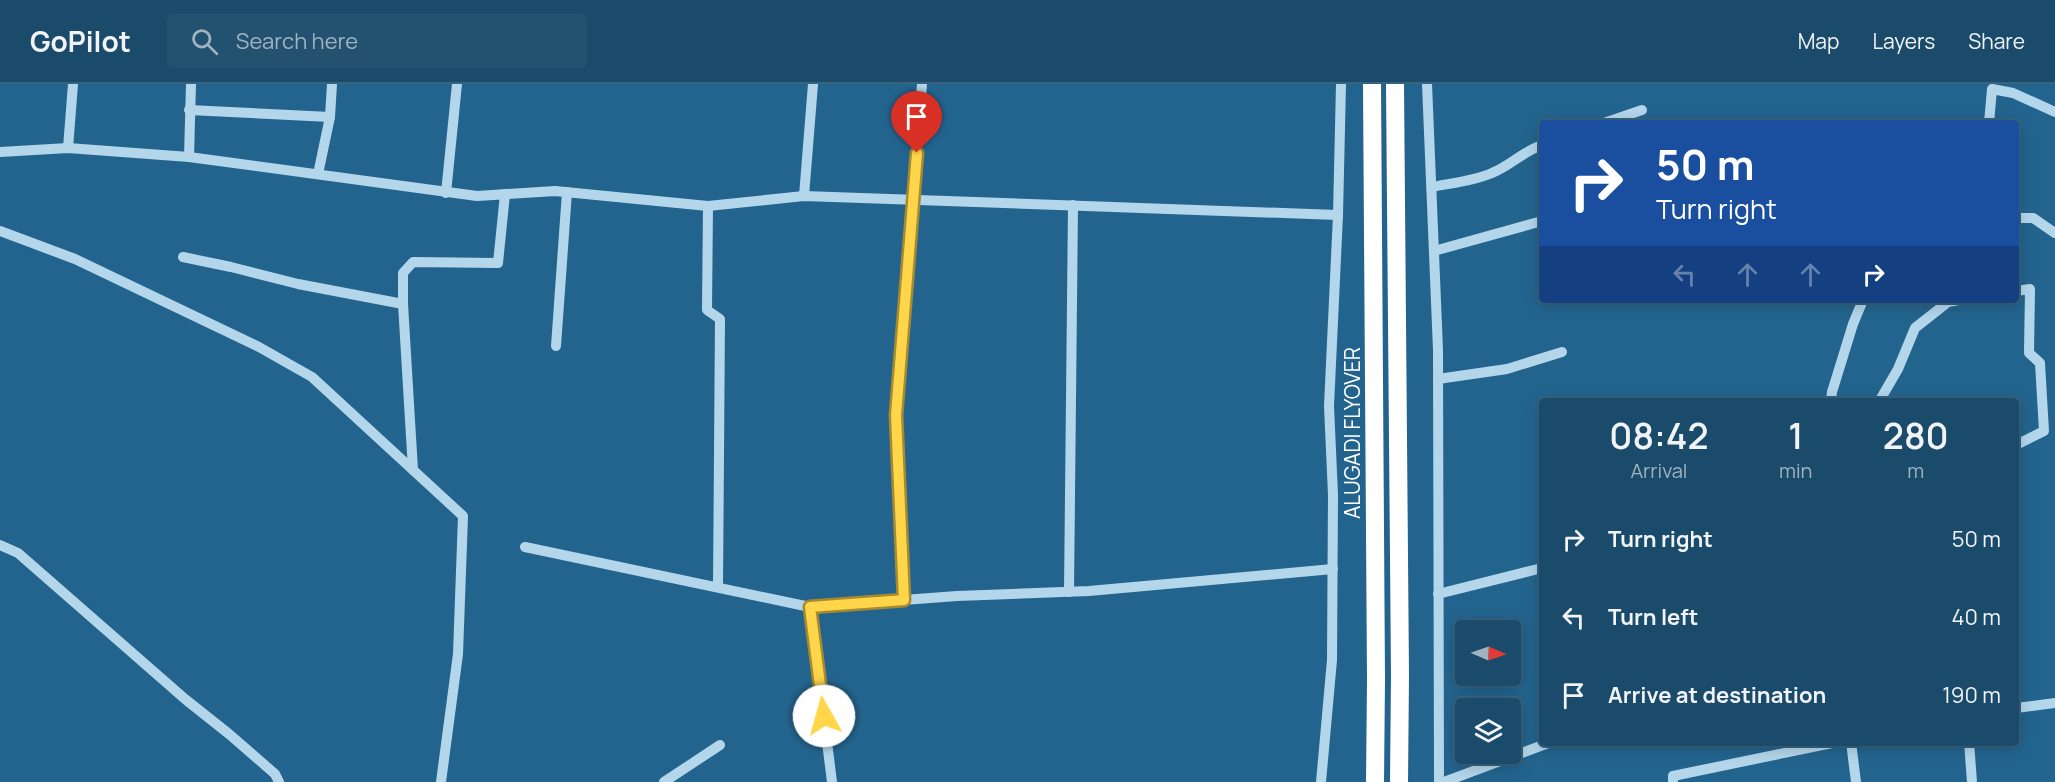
<!DOCTYPE html>
<html lang="en">
<head>
<meta charset="utf-8">
<style>
	body { margin:0; font-family:Manrope,sans-serif; background:#235270; color:#f1f3f6; height:100vh; display:flex; flex-direction:column; font-size:22px; white-space:nowrap }
	* { box-sizing:border-box; margin:0 }
	p { font-size:20px; color:#9fb3c1 }
	.icon { flex:none; width:33px; height:33px; fill:none; stroke:currentColor; stroke-width:2; stroke-linecap:round; stroke-linejoin:round }
	.map { position:relative; flex:1; overflow:hidden }
	.panel { position:absolute; left:1539px; top:314px; width:480px; height:348px; display:flex; flex-direction:column; background:#1a4b6a; border-radius:6px; box-shadow:0 3px 15px #0003,0 0 0 2px #38637e }
	.panel>* { flex:none }
	.guide { position:absolute; left:1539px; top:36px; width:480px; height:183px; border-radius:6px; box-shadow:0 3px 15px #0003,0 0 0 2px #38637e; background:#1a4fa0; color:#fff; overflow:hidden }
	.needle { width:39px; rotate:92deg }
	.tools { position:absolute; left:1455px; top:536px; display:grid; gap:12px }
	.tools a { display:grid; place-items:center; width:66px; height:66px; border-radius:6px; background:#1a4b6a; box-shadow:0 3px 15px #0003,0 0 0 2px #38637e; font-size:30px }
	.pin { position:absolute; display:grid; place-items:center; width:51px; height:51px; color:#fff; margin:-62px -26px; border-radius:50% 50% 50% 0; rotate:-45deg; box-shadow:0 0 6px #0007 }
	.pin .icon { rotate:45deg }
	.me { position:absolute; width:66px; margin:-33px; rotate:353deg; stroke-linejoin:round; filter:drop-shadow(0 0 4px #0008) }
	.turn { display:flex; align-items:center; gap:21px; height:126px; padding:0 18px; font-size:27px }
	.turn .icon { width:78px; height:78px; stroke-width:2.5 }
	.turn b { display:block; font-size:42px; line-height:51px }
	.lanes { display:flex; align-items:center; height:57px; padding:0 18px; background:#0003; justify-content:center; gap:30px; direction:ltr }
	.lanes .off { opacity:.35 }
	.eta { display:flex; justify-content:space-evenly; align-items:center; height:102px; text-align:center }
	.eta b { font-size:36px; font-weight:600; line-height:42px }
	ul { padding:0; list-style:none }
	li { display:flex; align-items:center; gap:18px; height:78px; padding:0 18px }
	li div { flex:1 }
	li b { display:block; font-size:22px }
	li em { font-style:normal }
	header { display:flex; align-items:center; gap:36px; box-sizing:border-box; height:84px; padding:0 30px; background:#1a4b6a; border-bottom:2px solid #38637e }
	header strong { font-size:28px }
	nav { display:flex; gap:33px; margin-inline-start:auto; font-size:21px }
	.search { width:420px; height:54px; background:#235270; display:flex; align-items:center; gap:15px; box-sizing:border-box; padding:0 21px; border-radius:6px; color:#9fb3c1; font-size:22px }
	.map>svg:first-child { display:block }
</style>
</head>
<body>
<header>
<strong>GoPilot</strong>
<div class="search"><svg class="icon" aria-label="search" viewBox="0 0 24 24"><circle cx="10" cy="10" r="6"/><path d="M15 15l6 6"/></svg>Search here</div>
<nav><a>Map</a><a>Layers</a><a>Share</a></nav>
</header>
<div class="map">
<svg width="2055" height="698" viewBox="0 0 2055 698">
	<rect width="100%" height="100%" fill="#23648e"/>
	<g fill="none" stroke-linecap="round" stroke-linejoin="round">
		<g stroke="#b3d6eb" stroke-width="10">
			<path d="M 1427,0 L 1438,266 L 1439,698"/>
			<path d="M 189,26 L 330,33"/>
			<path d="M 1604,39 L 1642,26"/>
			<path d="M 1989,39 L 1992,5 L 2013,9 L 2055,28"/>
			<path d="M 68,64 L 73,0"/>
			<path d="M 0,68 L 68,64 L 189,73 L 477,112 L 555,107 L 708,122 L 804,112 L 1338,131"/>
			<path d="M 189,73 L 191,0"/>
			<path d="M 318,90 L 330,33 L 332,0"/>
			<path d="M 1432,103 C 1452,99 1474,97 1492,89 C 1510,82 1522,68 1542,61"/>
			<path d="M 446,109 L 457,0"/>
			<path d="M 804,112 L 813,0"/>
			<path d="M 708,122 L 707,226 L 720,235 L 718,503"/>
			<path d="M 2016,134 L 2033,134 L 2055,149"/>
			<path d="M 0,147 L 75,175 L 259,263 L 312,293 L 463,432 L 458,570 L 441,698"/>
			<path d="M 1434,167 L 1542,137"/>
			<path d="M 183,173 L 231,183 L 298,200 L 403,220 L 403,189 L 413,178 L 498,179 L 505,110"/>
			<path d="M 2016,207 L 2030,205 L 2029,269 L 2040,279 L 2044,347 L 2016,361"/>
			<path d="M 403,220 L 413,386"/>
			<path d="M 556,262 L 567,108"/>
			<path d="M 1438,295 L 1507,285 L 1562,268"/>
			<path d="M 1831,316 L 1832,308 L 1853,240 L 1863,216"/>
			<path d="M 1880,316 L 1898,285 L 1915,244 L 1948,218 L 1959,216"/>
			<path d="M 0,461 L 18,469 L 185,615 L 229,650 L 275,690 L 279,698"/>
			<path d="M 525,463 L 810,523"/>
			<path d="M 1069,508 L 1073,121"/>
			<path d="M 1438,510 L 1542,484"/>
			<path d="M 904,516 L 896,331 L 922,0"/>
			<path d="M 2016,624 L 2055,619"/>
			<path d="M 1851,658 L 1856,698"/>
			<path d="M 1969,658 L 1972,698"/>
			<path d="M 664,698 L 720,661"/>
			<path d="M 832,698 L 810,523 L 957,512 L 1089,507 L 1333,485"/>
			<path d="M 1321,698 L 1332,576 L 1333,411 L 1329,322 L 1338,131 L 1341,0"/>
			<path d="M 1444,698 L 1551,658"/>
			<path d="M 1673,698 L 1673,692 L 1837,658"/>
		</g>
		<g stroke="#fff" stroke-width="18">
			<path d="M 1372,0 L 1376,595 L 1375,698"/>
			<path d="M 1395,0 L 1400,591 L 1399,698"/>
		</g>
	</g>
	<g fill="none" stroke-linecap="round" stroke-linejoin="round">
		<g stroke="#a68a30" stroke-width="15">
			<path id="route" d="M 824,632 L 810,523 L 904,516 L 896,331 L 917,69"/>
		</g>
		<use href="#route" stroke="#ffd54a" stroke-width="10"/>
	</g>
	<g text-anchor="middle" dominant-baseline="central" stroke-width="6" stroke-linejoin="round" paint-order="stroke">
		<g font-size="21" fill="#fff" stroke="#23648e">
			<text transform="translate(1352 349) rotate(-90)">ALUGADI FLYOVER</text>
		</g>
	</g>
</svg>
<div class="tools">
<a><svg class="needle" viewBox="-14 -14 28 28"><path d="M0-13l5 13h-10z" fill="#e53935"/><path d="M0 13l5-13h-10z" fill="#9fb3c1"/></svg></a>
<a><svg class="icon" aria-label="layers" viewBox="0 0 24 24"><path d="M12 4l9 5-9 5-9-5zM3 14l9 5 9-5"/></svg></a>
</div>
<div class="pin" style="left:917px;top:69px;background:#d93025"><svg class="icon" aria-label="arrive" viewBox="0 0 24 24"><path d="M6 21V4h12l-3 4 3 4H6"/></svg></div>
<svg class="me" style="left:824px;top:632px" viewBox="-20 -20 40 40"><circle r="19" fill="#fff"/><path d="M0-13L10 11 0 6-10 11z" fill="#ffd54a"/></svg>
<div class="guide">
<div class="turn"><svg class="icon" aria-label="right" viewBox="0 0 24 24"><path d="M7 20v-9h11M14 6l5 5-5 5"/></svg><div><b>50 m</b>Turn right</div></div>
<div class="lanes"><svg class="icon off" aria-label="left" viewBox="0 0 24 24"><path d="M17 20v-9H6M10 6l-5 5 5 5"/></svg><svg class="icon off" aria-label="ahead" viewBox="0 0 24 24"><path d="M12 20V5M6 11l6-6 6 6"/></svg><svg class="icon off" aria-label="ahead" viewBox="0 0 24 24"><path d="M12 20V5M6 11l6-6 6 6"/></svg><svg class="icon" aria-label="right" viewBox="0 0 24 24"><path d="M7 20v-9h11M14 6l5 5-5 5"/></svg></div>
</div>
<section class="panel">
<div class="eta">
<div><b>08:42</b><p>Arrival</p></div>
<div><b>1</b><p>min</p></div>
<div><b>280</b><p>m</p></div>
</div>
<ul>
<li><svg class="icon" aria-label="right" viewBox="0 0 24 24"><path d="M7 20v-9h11M14 6l5 5-5 5"/></svg><div><b>Turn right</b></div><em>50 m</em></li>
<li><svg class="icon" aria-label="left" viewBox="0 0 24 24"><path d="M17 20v-9H6M10 6l-5 5 5 5"/></svg><div><b>Turn left</b></div><em>40 m</em></li>
<li><svg class="icon" aria-label="arrive" viewBox="0 0 24 24"><path d="M6 21V4h12l-3 4 3 4H6"/></svg><div><b>Arrive at destination</b></div><em>190 m</em></li>
</ul>
</section>
</div>
</body>
</html>
